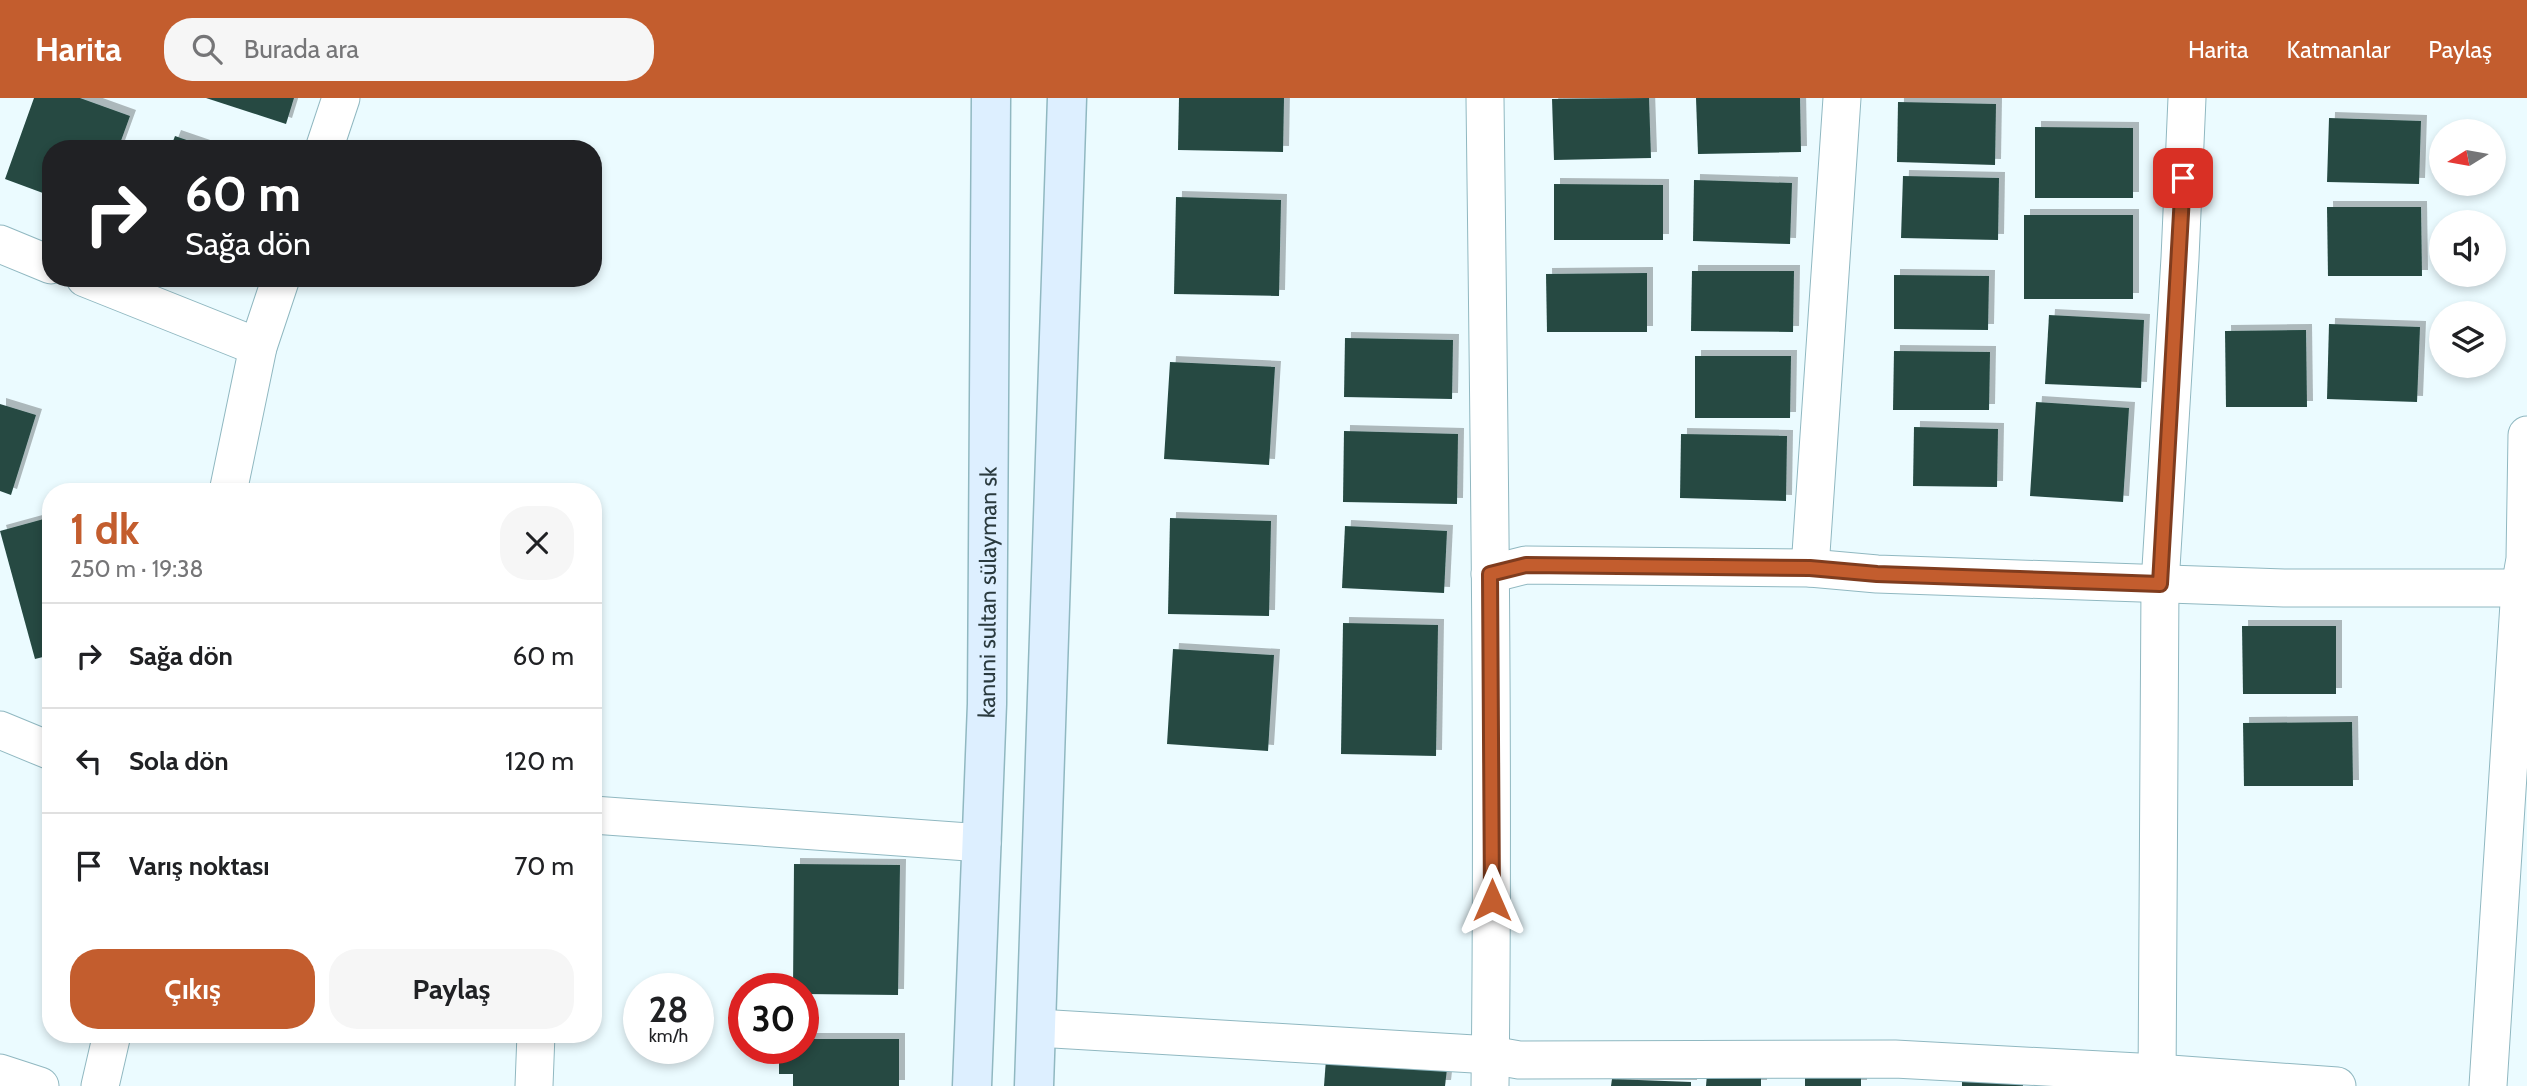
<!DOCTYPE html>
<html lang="tr">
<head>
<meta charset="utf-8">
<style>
	body { margin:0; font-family:Cabin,sans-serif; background:#f6f6f6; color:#202124; height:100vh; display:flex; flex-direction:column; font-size:26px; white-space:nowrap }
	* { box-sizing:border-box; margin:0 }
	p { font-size:23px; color:#757577 }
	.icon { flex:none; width:38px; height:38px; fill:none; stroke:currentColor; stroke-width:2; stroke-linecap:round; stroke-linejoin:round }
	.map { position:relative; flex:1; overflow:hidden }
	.side { position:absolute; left:42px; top:385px; width:560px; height:560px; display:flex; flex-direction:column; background:#fff; border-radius:28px; box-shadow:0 4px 10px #0003 }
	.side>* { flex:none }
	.hud { position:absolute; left:42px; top:42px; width:560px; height:147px; border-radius:28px; box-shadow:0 4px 10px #0003; background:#202124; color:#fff; overflow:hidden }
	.needle { width:46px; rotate:259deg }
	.controls { position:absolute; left:2429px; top:21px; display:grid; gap:14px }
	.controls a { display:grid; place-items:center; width:77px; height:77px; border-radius:50%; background:#fff; box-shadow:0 4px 10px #0003; font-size:35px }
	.speed { position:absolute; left:623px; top:875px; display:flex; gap:14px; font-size:35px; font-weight:700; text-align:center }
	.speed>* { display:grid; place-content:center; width:91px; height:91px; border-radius:50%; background:#fff; box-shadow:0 4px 10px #0003; line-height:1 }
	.speed small { font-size:18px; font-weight:400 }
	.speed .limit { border:10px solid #d22; background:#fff; color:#111 }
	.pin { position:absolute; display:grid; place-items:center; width:60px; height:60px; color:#fff; margin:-30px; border-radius:14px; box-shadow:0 4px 10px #0006 }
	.me { position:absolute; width:77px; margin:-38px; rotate:0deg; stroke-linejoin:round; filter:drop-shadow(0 0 5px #0008) }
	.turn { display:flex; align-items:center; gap:24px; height:147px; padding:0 28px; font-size:32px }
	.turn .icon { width:91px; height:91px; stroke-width:2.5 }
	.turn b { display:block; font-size:49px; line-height:60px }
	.round { display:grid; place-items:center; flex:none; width:74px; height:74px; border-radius:28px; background:#f6f6f6 }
	.summary { display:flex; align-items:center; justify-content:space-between; height:119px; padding:0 28px }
	h1 { font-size:42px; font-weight:700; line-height:52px; color:#c35d2e }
	.action { display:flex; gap:14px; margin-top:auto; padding:14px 28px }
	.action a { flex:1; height:80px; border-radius:28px; background:#c35d2e; color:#fff; font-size:28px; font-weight:700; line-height:80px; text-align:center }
	.action a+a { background:#f6f6f6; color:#202124 }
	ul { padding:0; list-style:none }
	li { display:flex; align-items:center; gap:21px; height:105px; padding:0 28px; border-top:2px solid #e0e0e0 }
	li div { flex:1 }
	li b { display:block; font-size:26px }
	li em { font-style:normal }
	header { display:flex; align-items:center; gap:42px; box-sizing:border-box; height:98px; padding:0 35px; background:#c35d2e; color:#fff }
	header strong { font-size:33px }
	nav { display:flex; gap:38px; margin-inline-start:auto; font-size:24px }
	.search { width:490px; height:63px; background:#f6f6f6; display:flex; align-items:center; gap:18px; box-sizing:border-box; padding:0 24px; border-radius:28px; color:#757577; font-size:26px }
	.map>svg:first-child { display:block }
</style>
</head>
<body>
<header>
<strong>Harita</strong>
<div class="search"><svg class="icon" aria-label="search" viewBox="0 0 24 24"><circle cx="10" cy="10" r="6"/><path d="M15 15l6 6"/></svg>Burada ara</div>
<nav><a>Harita</a><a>Katmanlar</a><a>Paylaş</a></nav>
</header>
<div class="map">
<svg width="2527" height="988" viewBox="0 0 2527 988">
	<defs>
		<filter id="shadow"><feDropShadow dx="6" dy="-6" stdDeviation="0" flood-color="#0004"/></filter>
	</defs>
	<rect width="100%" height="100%" fill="#ebfbff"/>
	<g fill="#254a43" filter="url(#shadow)">
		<path d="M 34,0 L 80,0 L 130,18 L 118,51 L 51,51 L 51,98 L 5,81 Z"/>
		<path d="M 206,0 L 294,0 L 286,26 Z"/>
		<path d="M 1179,0 L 1284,0 L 1283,54 L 1178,52 Z"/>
		<path d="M 1649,0 L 1651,60 L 1554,62 L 1552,1 Z"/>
		<path d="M 1696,0 L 1800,0 L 1801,54 L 1698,56 Z"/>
		<path d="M 1898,4 L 1996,6 L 1995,67 L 1897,64 Z"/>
		<path d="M 2329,20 L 2421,23 L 2419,86 L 2327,84 Z"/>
		<path d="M 2035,29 L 2133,30 L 2133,100 L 2035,100 Z"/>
		<path d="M 175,38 L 210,50 L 210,51 L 170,51 Z"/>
		<path d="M 1903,78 L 1999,80 L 1998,142 L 1901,140 Z"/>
		<path d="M 1694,82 L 1792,85 L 1790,146 L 1693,143 Z"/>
		<path d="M 1554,86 L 1663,87 L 1663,142 L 1554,142 Z"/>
		<path d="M 1176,99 L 1281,102 L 1279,198 L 1174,196 Z"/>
		<path d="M 2327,109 L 2421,109 L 2422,178 L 2328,178 Z"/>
		<rect x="2024" y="117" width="109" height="84"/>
		<path d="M 1692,173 L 1794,173 L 1793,234 L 1691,233 Z"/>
		<path d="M 1647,175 L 1647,234 L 1547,234 L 1546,176 Z"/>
		<path d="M 1894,177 L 1989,178 L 1988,232 L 1894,231 Z"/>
		<path d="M 2049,217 L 2144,222 L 2141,290 L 2045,286 Z"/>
		<path d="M 2329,226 L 2420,229 L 2417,304 L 2327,301 Z"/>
		<path d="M 2306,232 L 2307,309 L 2226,309 L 2225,233 Z"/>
		<path d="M 1345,240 L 1453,242 L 1452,301 L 1344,299 Z"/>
		<path d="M 1894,253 L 1990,254 L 1989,312 L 1893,312 Z"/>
		<path d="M 1695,258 L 1791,258 L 1790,320 L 1695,320 Z"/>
		<path d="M 1170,264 L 1275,269 L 1269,367 L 1164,361 Z"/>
		<path d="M 2036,304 L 2129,310 L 2123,404 L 2030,398 Z"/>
		<path d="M 0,306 L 36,317 L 11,397 L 0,393 Z"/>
		<path d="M 1914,329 L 1998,331 L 1997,389 L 1913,388 Z"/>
		<path d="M 1344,333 L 1458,336 L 1457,406 L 1343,404 Z"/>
		<path d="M 1681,336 L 1787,338 L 1786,403 L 1680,400 Z"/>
		<path d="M 51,419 L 51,557 L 35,561 L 0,433 Z"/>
		<path d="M 1170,420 L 1271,423 L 1269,518 L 1168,516 Z"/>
		<path d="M 1345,428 L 1447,433 L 1444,495 L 1342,490 Z"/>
		<path d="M 1343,525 L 1438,527 L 1436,658 L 1341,656 Z"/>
		<path d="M 2242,528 L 2336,528 L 2336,596 L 2243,596 Z"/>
		<path d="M 1173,551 L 1274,557 L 1268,653 L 1167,646 Z"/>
		<path d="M 2352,624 L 2353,688 L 2244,688 L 2243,625 Z"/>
		<path d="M 794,766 L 900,767 L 898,897 L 803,896 L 803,891 L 793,891 Z"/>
		<path d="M 803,941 L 899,941 L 899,988 L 793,988 L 793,976 L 779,976 L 779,950 L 803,950 Z"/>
		<path d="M 1326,961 L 1447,971 L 1445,988 L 1324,988 Z"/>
		<path d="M 1861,973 L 1861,988 L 1805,988 L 1805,974 Z"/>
		<path d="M 1707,976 L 1761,979 L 1761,988 L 1706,988 Z"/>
		<rect x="1962" y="978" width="61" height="10"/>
		<path d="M 1612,981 L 1691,984 L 1691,988 L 1611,988 Z"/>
	</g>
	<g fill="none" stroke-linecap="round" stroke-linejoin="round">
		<g stroke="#90b8c1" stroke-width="39">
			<g id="minor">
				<path d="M 1485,0 C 1489,329 1494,659 1490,988"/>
				<path d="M 324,51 L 341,0"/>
				<path d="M 0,146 L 51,167"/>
				<path d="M 85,180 L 258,249"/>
				<path d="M 228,394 L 258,249 L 281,180"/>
				<path d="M 1810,470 L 1842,0"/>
				<path d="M 1490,476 L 1526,467 L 1810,470 L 1877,476 L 2284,490 L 2527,490"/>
				<path d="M 0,632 L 51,653"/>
				<path d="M 593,717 L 982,745"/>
				<path d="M 1037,930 L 1491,957 L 1519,962 L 1895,961 L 2157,975 L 2337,988"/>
				<path d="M 0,975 L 40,988"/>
				<path d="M 100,988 L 112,936"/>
				<path d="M 534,988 L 536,936"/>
				<path d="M 2157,988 L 2160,486 L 2180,160 L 2187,0"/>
				<path d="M 2488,988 L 2520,490 L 2525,461 L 2527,337"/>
			</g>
		</g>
		<g stroke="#90b8c1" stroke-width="41">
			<g id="secondary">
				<path id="s1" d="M 972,988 L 987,606 L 991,0"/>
				<path d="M 1034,988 L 1067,0"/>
			</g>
		</g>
		<use href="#minor" stroke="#fff" stroke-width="37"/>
		<use href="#secondary" stroke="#ddefff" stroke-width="38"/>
	</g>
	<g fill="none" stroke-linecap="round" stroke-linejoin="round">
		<g stroke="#7f3c1e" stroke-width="18">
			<path id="route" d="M 1492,802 L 1490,476 L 1526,467 L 1810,470 L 1877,476 L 2160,486 L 2183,80"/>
		</g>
		<use href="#route" stroke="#c35d2e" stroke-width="12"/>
	</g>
	<g text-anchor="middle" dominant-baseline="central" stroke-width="7" stroke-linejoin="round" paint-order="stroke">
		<g font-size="23" fill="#2a3a3e" stroke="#fff">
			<text stroke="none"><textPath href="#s1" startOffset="494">kanuni sultan sülayman sk</textPath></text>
		</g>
	</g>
</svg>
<div class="controls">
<a><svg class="needle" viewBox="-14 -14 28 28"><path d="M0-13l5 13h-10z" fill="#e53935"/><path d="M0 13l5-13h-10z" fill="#757577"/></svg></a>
<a><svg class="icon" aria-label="sound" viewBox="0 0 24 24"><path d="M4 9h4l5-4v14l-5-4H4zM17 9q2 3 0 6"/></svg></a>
<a><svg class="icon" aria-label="layers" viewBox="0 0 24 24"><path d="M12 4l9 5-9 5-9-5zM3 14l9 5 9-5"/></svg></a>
</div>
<div class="speed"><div>28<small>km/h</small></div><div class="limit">30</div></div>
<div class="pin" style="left:2183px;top:80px;background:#d93025"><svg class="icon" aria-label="arrive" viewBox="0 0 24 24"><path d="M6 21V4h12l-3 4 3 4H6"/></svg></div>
<svg class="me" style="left:1492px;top:802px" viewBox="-20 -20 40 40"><path d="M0-17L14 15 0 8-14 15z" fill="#c35d2e" stroke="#fff" stroke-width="4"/></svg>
<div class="hud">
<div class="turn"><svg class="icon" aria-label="right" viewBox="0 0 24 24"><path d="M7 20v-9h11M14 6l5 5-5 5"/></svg><div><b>60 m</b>Sağa dön</div></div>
</div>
<section class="side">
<div class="summary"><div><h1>1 dk</h1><p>250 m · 19:38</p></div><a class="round"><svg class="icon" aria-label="close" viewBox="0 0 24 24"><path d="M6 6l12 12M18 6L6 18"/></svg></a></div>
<ul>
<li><svg class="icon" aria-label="right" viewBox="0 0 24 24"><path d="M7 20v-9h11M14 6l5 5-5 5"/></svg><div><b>Sağa dön</b></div><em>60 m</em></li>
<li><svg class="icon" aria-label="left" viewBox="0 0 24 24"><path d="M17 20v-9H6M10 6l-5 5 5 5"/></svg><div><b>Sola dön</b></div><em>120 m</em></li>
<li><svg class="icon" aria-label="arrive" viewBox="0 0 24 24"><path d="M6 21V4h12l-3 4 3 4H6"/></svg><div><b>Varış noktası</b></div><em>70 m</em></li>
</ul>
<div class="action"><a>Çıkış</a><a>Paylaş</a></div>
</section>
</div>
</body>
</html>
